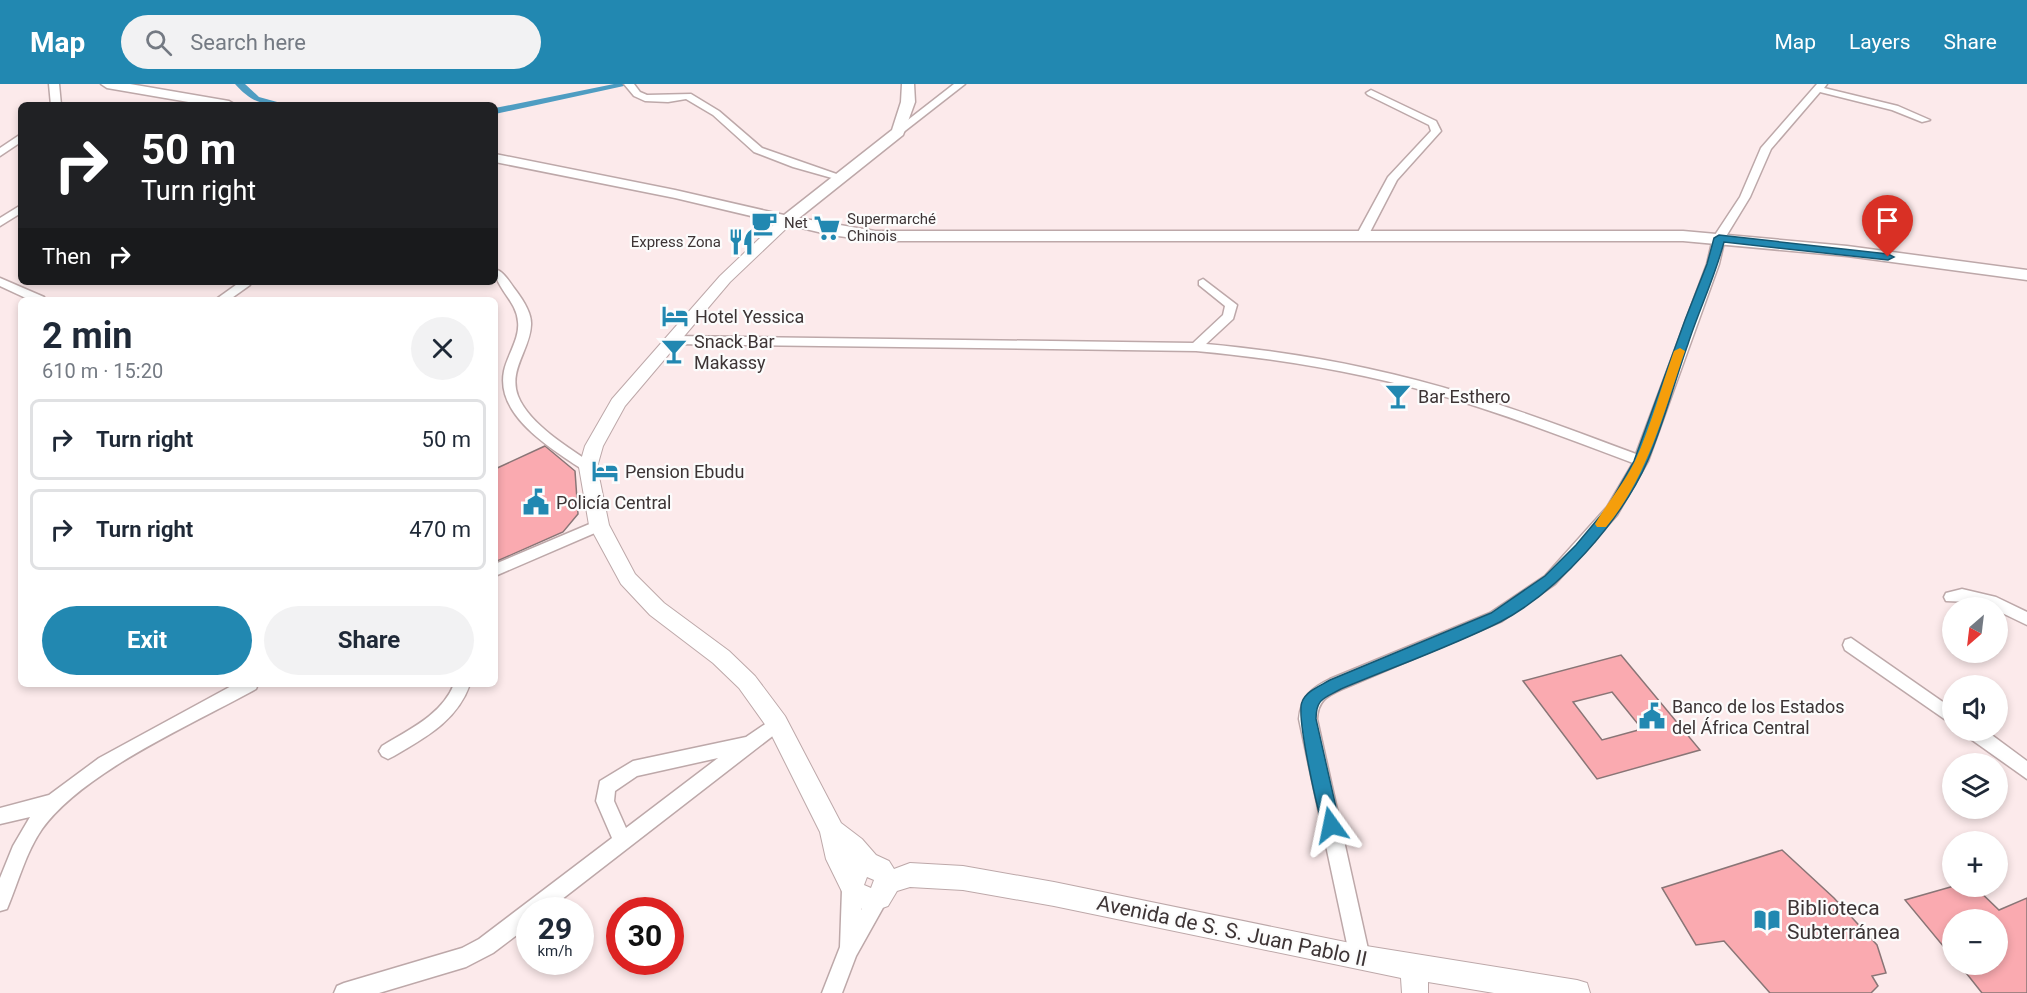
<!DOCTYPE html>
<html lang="en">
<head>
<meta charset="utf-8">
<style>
	body { margin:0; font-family:Roboto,sans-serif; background:#f2f2f3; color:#1f2937; height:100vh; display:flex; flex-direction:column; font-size:22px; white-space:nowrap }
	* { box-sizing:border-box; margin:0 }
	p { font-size:20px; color:#747a83 }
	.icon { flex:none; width:33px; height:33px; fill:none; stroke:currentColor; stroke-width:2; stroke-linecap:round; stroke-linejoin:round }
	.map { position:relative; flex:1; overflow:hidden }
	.drawer { position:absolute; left:18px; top:213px; width:480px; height:390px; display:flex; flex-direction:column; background:#fff; border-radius:9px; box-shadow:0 3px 9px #0003 }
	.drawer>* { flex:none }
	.top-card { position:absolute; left:18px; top:18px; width:480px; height:183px; border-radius:9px; box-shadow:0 3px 9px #0003; background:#202124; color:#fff; overflow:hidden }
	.needle { width:39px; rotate:208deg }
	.controls { position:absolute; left:1942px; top:513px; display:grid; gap:12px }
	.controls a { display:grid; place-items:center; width:66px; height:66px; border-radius:50%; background:#fff; box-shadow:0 3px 9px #0003; font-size:30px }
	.speed { position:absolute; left:516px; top:813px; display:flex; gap:12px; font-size:30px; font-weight:700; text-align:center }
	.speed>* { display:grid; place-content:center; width:78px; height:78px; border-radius:50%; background:#fff; box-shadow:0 3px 9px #0003; line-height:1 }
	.speed small { font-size:15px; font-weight:400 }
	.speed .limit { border:9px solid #d22; background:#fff; color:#111 }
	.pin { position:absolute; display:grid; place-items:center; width:51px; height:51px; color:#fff; margin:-62px -26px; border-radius:50% 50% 50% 0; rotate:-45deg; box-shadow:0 0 6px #0007 }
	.pin .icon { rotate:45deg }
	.me { position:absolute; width:66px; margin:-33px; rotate:348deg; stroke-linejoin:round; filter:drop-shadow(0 0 4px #0008) }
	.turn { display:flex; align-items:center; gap:21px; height:126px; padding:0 24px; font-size:27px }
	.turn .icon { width:78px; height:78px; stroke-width:2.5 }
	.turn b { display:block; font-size:42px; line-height:51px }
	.then { display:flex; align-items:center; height:57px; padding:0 24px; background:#0003; gap:12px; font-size:22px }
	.round { display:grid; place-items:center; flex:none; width:63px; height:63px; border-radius:32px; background:#f2f2f3 }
	.overview { display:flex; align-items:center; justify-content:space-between; height:102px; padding:0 24px }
	h1 { font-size:36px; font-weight:700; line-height:45px }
	.action { display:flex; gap:12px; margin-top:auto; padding:12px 24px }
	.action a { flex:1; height:69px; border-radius:36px; background:#2288b1; color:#fff; font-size:24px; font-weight:700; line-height:69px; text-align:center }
	.action a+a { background:#f2f2f3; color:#1f2937 }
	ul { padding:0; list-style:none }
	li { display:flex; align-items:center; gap:18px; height:81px; margin:0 12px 9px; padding:0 12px; border:3px solid #e0e1e3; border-radius:9px }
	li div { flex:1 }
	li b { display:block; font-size:22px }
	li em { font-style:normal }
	header { display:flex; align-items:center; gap:36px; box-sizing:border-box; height:84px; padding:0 30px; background:#2288b1; color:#fff }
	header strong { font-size:28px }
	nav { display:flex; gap:33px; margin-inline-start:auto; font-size:21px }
	.search { width:420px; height:54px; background:#f2f2f3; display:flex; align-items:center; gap:15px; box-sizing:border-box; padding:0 21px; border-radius:33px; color:#747a83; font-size:22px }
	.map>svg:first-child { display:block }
</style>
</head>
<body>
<header>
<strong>Map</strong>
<div class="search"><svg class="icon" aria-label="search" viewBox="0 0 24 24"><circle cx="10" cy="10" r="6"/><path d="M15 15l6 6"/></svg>Search here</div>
<nav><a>Map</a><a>Layers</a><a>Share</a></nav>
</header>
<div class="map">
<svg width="2027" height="909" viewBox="0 0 2027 909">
	<rect width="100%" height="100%" fill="#fceaeb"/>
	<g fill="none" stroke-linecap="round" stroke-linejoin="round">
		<g fill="#4f9dc2" fill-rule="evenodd">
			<path d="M 235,0 L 245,0 L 259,13 L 288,21 C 263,21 252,19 235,0 Z"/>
			<path d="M 614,0 L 633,0 L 495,30 L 495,24 Z"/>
		</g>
	</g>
	<g fill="#faaab0" stroke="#897576" stroke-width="1.5" fill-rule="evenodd">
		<path d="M 545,362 L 575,387 L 578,430 L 563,448 L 495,478 L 495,385 Z"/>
		<path d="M 1621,571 L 1700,666 L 1597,695 L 1523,597 ZM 1612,608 L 1642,645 L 1602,656 L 1573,618 Z"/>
		<path d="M 1782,766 L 1834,814 L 1877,861 L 1886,889 L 1872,892 L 1878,902 L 1871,909 L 1770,909 L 1724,857 L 1696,861 L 1662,804 Z"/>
		<path d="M 1954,802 L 1974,802 L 1999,826 L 2027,814 L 2027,909 L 1982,909 L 1959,880 L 1998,880 L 1998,836 L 1953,836 L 1953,874 L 1905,816 Z"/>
	</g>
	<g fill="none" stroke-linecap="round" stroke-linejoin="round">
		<g stroke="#bda8a9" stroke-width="3">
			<g id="minor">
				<path d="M 49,0 L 59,0 L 61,21 L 51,21 Z"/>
				<path d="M 624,0 L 634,0 L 640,8 L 647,11 L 691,10 L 719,27 L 762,64 L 848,94 L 839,96 L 793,83 L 754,68 L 713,31 L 686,15 L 668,18 L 645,17 L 634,12 Z"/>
				<path d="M 954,0 L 965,0 L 901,50 L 895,50 L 895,46 Z"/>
				<path d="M 1817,0 L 1827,0 L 1824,4 L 1898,22 L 1930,36 L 1922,38 L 1892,26 L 1820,8 L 1771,65 L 1750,113 L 1725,154 L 1719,180 L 1648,377 L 1617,431 L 1555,500 L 1502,537 L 1342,605 C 1326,612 1318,617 1317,635 L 1370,874 L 1367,881 L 1360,884 L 1353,881 L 1350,874 L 1299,635 C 1301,613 1311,604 1330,595 L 1490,529 L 1545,492 L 1607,423 L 1633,379 C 1574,357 1516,334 1456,316 C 1372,290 1284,275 1196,267 L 673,260 L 667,256 L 673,252 L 1193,259 L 1223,231 L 1225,222 L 1199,201 L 1199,197 L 1203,195 L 1237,221 L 1233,235 L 1206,260 C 1294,268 1381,284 1465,310 C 1523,327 1580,349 1636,370 L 1707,180 L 1713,154 L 1740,113 L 1761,64 Z"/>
				<path d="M 1371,6 L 1436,37 L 1441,47 L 1397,96 L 1368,152 L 1362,155 L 1356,152 L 1388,93 L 1431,47 L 1429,41 L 1368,11 L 1366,9 Z"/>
				<path d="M 21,50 L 21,58 L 0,72 L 0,64 Z"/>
				<path d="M 21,121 L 21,129 L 0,142 L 0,134 Z"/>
				<path d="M 495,185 C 503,187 509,197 514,204 C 521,213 532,228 531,241 C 530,266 508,286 518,312 C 529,340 569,364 593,380 L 595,383 L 593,386 L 583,386 C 552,365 495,332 504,287 C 507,272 520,254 518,238 C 517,217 495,204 495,185 Z"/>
				<path d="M 0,194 L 44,213 L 46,216 L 30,216 L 0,202 Z"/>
				<path d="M 240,198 L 246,198 L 250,201 L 229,216 L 215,216 Z"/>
				<path d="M 599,436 L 604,437 L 606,441 L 604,445 L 495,492 L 495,480 Z"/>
				<path d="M 1962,505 L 1996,513 L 2027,528 L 2027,541 L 1998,527 L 1998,524 L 1971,518 L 1946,517 L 1944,513 L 1946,509 Z"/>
				<path d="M 1851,554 L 1953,625 L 1953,641 L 1845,566 L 1843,561 L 1845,556 Z"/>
				<path d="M 235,600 L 258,600 L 256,605 C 193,640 84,687 42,745 C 26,768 18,799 7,825 L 0,827 L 0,794 L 13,762 L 30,733 L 0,740 L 0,724 L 49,711 L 99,674 Z"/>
				<path d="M 454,600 L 470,600 C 457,637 426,653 394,672 L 388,675 L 382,672 L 379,667 L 382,662 C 408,646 442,631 454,600 Z"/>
				<path d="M 777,632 L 783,634 L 786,639 L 783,644 L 548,826 L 530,826 L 530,841 L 493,869 L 466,883 L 379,909 L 334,909 L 337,902 L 344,899 L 462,864 L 479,855 L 612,754 L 596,717 L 600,697 L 633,677 L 746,653 ZM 718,674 L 626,744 L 614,717 L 615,707 L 637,692 Z"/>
				<path d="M 1963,646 L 1985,646 L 2027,677 L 2027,695 L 1965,651 Z"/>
				<path d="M 852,797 L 859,799 L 862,806 L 861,826 L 872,806 L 879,804 L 886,806 L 889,813 L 856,872 L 842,909 L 822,909 L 840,863 L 842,806 L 845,799 Z"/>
			</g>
		</g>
		<g stroke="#bda8a9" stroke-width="2">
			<path id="tertiary" d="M 787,132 L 794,136 L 792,139 L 730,198 L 625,322 L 603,362 L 597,383 L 609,441 L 635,490 L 664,519 L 729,567 L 755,592 L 785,632 L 841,739 L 862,755 L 876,771 L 889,777 L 894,785 L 910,779 L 963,782 L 1054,798 L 1360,861 L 1577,896 L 1587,899 L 1590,909 L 1494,909 L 1428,898 L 1428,909 L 1402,909 L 1401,894 L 1054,822 L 963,806 L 910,803 L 897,807 L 888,822 L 871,828 L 848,820 L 826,775 L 820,748 L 769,646 L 739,604 L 713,579 L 650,531 L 621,500 L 589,441 L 579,383 L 585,362 L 612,315 L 720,192 L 782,133 ZM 867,793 L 874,796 L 871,804 L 864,801 Z"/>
		</g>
		<g stroke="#bda8a9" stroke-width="3">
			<g id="secondary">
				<path d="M 101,0 L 130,0 L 229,17 L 236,21 L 206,21 L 107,4 Z"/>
				<path d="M 902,0 L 914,0 L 915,18 L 903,51 L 799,134 L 875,147 L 1683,147 L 1847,162 L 2027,186 L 2027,196 L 1847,172 L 1683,157 L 875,157 L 831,151 L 675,114 L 495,78 L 495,70 L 675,106 L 784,131 L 892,46 L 901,18 Z"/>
			</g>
		</g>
		<use href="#minor" fill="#fff" fill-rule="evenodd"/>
		<use href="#tertiary" fill="#fff" fill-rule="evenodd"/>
		<use href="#secondary" fill="#fff" fill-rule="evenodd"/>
	</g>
	<path fill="#2288b1" stroke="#165873" stroke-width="1.5" d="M 1719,151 L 1888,170 L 1894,173 L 1888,176 L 1724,158 C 1715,193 1699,226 1688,260 C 1674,299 1664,339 1648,376 C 1622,436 1558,508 1500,538 C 1450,563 1393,583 1341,605 C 1325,614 1316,614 1316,635 L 1340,741 L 1337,747 L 1331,749 L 1325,747 C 1318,731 1296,632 1302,618 C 1306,607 1320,602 1330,596 L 1491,529 L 1545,492 L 1576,461 L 1607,424 L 1634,377 L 1685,236 L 1707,180 L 1714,154 Z"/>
	<path fill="#f59e0b" d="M 1680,264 L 1685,267 C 1664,327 1648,393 1606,443 L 1597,443 L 1595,440 C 1607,419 1624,400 1635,377 C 1651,342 1661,303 1674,267 Z"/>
	<defs>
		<g id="cafe-bare" transform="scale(2.07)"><path d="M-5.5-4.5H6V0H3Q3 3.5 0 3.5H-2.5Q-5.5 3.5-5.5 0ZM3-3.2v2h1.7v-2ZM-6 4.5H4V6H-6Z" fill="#2288b1" stroke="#fcfcfc" stroke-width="2.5" paint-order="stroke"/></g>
		<g id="supermarket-bare" transform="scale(2.07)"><path d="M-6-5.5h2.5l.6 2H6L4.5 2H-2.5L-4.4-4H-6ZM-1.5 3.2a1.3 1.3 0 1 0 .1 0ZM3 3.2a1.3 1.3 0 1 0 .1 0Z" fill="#2288b1" stroke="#fcfcfc" stroke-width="2.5" paint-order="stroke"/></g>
		<g id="restaurant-bare" transform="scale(2.07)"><path d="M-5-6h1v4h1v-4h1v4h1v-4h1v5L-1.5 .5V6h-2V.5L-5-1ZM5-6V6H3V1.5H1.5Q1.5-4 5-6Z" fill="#2288b1" stroke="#fcfcfc" stroke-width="2.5" paint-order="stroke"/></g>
		<g id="hotel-bare" transform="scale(2.07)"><path d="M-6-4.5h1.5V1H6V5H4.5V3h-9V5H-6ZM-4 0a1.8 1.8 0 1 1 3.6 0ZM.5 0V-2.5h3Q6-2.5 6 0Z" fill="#2288b1" stroke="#fcfcfc" stroke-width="2.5" paint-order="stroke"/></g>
		<g id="bar-bare" transform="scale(2.07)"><path d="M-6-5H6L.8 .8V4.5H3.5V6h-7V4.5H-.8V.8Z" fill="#2288b1" stroke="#fcfcfc" stroke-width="2.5" paint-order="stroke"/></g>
		<g id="civic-bare" transform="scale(2.07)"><path d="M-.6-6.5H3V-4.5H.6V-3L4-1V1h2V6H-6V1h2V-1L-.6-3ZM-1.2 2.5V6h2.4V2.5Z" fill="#2288b1" stroke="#fcfcfc" stroke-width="2.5" paint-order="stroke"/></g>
		<g id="library-bare" transform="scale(2.07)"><path d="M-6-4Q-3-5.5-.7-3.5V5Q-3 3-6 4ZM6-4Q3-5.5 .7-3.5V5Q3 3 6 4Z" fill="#2288b1" stroke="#fcfcfc" stroke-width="2.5" paint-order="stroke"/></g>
	</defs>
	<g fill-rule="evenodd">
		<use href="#cafe-bare" x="764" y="139"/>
		<use href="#supermarket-bare" x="827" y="144"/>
		<use href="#restaurant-bare" x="741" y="158"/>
		<use href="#hotel-bare" x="675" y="232"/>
		<use href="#bar-bare" x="674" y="267"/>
		<use href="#bar-bare" x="1398" y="312"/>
		<use href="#hotel-bare" x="605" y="387"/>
		<use href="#civic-bare" x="536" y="418"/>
		<use href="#civic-bare" x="1652" y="632"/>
		<use href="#library-bare" x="1767" y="836"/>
	</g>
	<g text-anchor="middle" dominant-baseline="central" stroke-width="4.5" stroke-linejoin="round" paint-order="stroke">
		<g font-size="15" fill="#3d3435" stroke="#fcfcfc" text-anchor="start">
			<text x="847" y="135">Supermarché<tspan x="847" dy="17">Chinois</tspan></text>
			<text x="784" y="139">Net</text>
			<text x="721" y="158" text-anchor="end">Express Zona</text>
		</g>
		<g font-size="18" fill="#3d3435" stroke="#fcfcfc" text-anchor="start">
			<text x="695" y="232">Hotel Yessica</text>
			<text x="694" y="257">Snack Bar<tspan x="694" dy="21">Makassy</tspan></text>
			<text x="1418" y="312">Bar Esthero</text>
			<text x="625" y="387">Pension Ebudu</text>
			<text x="556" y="418">Policía Central</text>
			<text x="1672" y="622">Banco de los Estados<tspan x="1672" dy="21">del África Central</tspan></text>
		</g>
		<g font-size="21" fill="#3d3435" stroke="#fcfcfc" text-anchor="start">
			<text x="1787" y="824">Biblioteca<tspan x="1787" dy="24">Subterránea</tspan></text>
		</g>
		<g font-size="21" fill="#3d3435" stroke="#fcfcfc">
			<text transform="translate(1232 847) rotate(12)">Avenida de S. S. Juan Pablo II</text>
		</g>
	</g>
</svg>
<div class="controls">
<a><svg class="needle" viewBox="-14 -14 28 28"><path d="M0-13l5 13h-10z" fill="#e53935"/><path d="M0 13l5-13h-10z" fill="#747a83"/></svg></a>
<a><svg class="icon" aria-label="sound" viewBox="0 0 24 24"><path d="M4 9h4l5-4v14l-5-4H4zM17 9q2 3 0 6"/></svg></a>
<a><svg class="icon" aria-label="layers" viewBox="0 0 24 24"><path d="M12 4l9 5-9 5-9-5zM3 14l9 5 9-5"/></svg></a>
<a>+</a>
<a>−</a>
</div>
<div class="speed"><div>29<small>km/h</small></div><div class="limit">30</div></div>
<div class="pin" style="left:1888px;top:173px;background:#d93025"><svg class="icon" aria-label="arrive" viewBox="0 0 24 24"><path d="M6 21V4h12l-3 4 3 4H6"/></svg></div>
<svg class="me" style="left:1331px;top:741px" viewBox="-20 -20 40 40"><path d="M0-17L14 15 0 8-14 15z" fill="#2288b1" stroke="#fff" stroke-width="4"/></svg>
<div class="top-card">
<div class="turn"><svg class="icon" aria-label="right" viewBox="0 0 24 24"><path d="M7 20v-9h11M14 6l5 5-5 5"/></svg><div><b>50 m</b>Turn right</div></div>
<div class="then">Then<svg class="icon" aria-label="right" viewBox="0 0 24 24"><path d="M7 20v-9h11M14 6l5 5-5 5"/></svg></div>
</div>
<section class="drawer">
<div class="overview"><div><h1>2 min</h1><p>610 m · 15:20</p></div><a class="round"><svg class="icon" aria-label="close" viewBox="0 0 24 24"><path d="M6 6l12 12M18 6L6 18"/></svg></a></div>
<ul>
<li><svg class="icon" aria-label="right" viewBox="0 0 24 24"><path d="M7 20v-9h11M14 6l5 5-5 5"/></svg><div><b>Turn right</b></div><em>50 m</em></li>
<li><svg class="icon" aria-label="right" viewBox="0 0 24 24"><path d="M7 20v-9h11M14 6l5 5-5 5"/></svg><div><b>Turn right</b></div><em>470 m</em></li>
</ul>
<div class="action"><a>Exit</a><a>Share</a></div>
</section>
</div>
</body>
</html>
